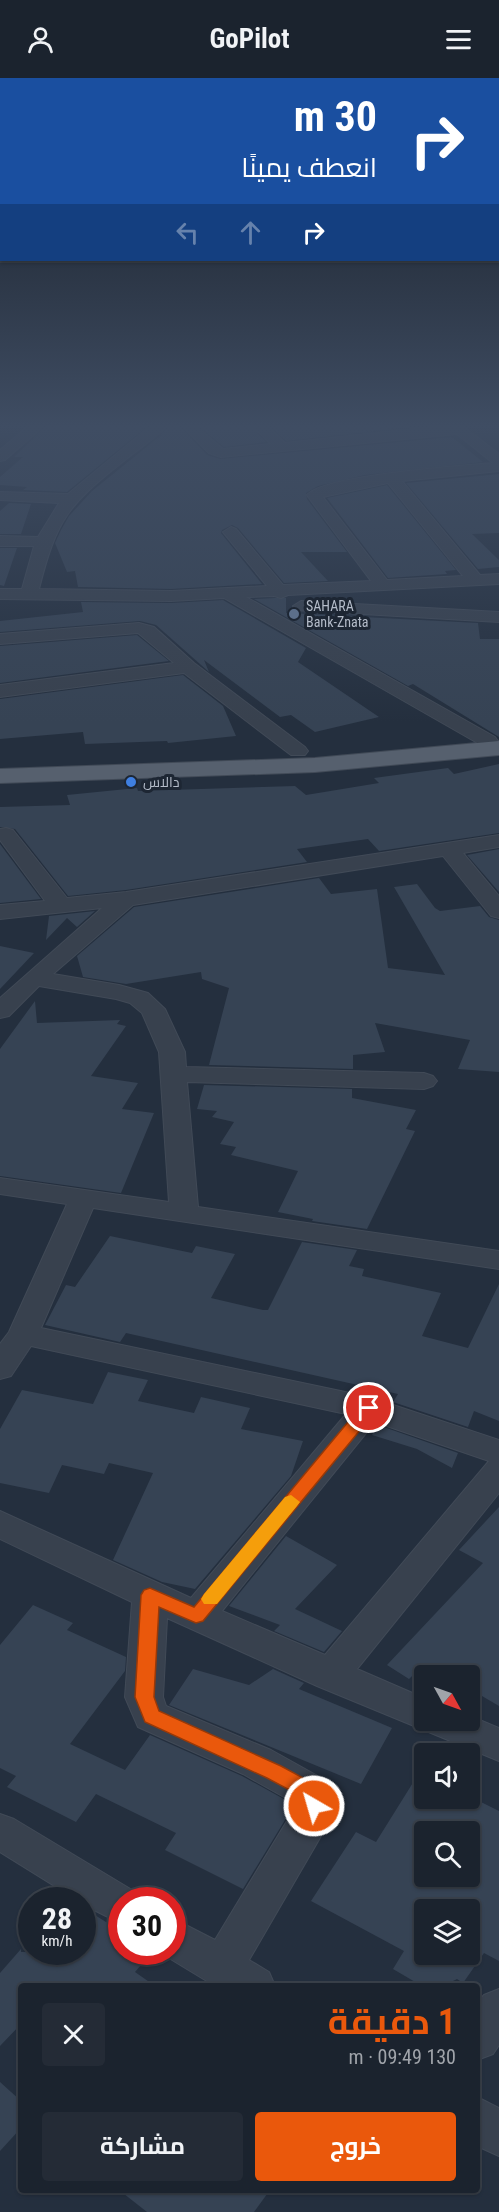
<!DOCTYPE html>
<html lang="ar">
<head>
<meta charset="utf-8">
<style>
	body { margin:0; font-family:"Roboto Condensed",Cairo,sans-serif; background:#242b36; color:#f1f3f6; direction:rtl; height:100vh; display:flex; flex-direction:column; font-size:22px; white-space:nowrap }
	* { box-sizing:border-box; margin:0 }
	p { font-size:20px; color:#a0a4aa }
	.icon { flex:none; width:33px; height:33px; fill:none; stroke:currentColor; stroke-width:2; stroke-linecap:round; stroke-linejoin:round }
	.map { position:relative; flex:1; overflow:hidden; direction:ltr }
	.sheet { position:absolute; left:18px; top:1905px; width:462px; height:210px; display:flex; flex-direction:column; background:#1b232e; border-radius:6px; box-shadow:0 2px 4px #0004,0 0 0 2px #39404a; direction:rtl }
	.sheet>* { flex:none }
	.guide { position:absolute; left:0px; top:0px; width:500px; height:183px; box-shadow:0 2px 4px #0004,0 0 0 2px #39404a; direction:rtl; background:#1a4fa0; color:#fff; overflow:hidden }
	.needle { width:39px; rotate:130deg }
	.fabs { position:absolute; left:414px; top:1587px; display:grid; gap:12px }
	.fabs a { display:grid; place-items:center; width:66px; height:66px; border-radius:6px; background:#1b232e; box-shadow:0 2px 4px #0004,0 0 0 2px #39404a; font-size:30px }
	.speed { position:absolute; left:18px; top:1809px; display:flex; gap:12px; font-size:30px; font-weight:700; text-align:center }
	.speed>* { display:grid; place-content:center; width:78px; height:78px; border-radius:50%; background:#1b232e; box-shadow:0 2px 4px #0004,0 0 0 2px #39404a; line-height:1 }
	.speed small { font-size:15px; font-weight:400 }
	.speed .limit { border:9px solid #d22; background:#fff; color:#111 }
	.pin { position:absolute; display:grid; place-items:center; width:51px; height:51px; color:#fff; margin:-26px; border:3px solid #fff; border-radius:50%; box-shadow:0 2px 6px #0007 }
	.me { position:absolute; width:66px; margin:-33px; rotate:322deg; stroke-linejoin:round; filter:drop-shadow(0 0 4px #0008) }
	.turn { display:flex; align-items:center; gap:21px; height:126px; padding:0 24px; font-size:27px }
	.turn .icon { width:78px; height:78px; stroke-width:2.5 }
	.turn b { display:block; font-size:42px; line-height:51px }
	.lanes { display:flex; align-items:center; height:57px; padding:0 24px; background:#0003; justify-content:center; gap:30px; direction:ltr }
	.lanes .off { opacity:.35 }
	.round { display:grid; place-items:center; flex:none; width:63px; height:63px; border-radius:6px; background:#242b36 }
	.overview { display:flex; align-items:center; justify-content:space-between; height:102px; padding:0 24px }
	h1 { font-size:36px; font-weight:700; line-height:45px; color:#ea580c }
	.button { display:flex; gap:12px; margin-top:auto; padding:12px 24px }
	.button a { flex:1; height:69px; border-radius:6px; background:#ea580c; color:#fff; font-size:24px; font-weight:700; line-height:69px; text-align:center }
	.button a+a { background:#242b36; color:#f1f3f6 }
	header { display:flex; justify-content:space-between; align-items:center; height:78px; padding:0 24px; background:#1b232e; font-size:27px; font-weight:700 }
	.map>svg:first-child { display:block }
</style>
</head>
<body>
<header><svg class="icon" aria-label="menu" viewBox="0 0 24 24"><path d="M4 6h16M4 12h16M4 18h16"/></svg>GoPilot<svg class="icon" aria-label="person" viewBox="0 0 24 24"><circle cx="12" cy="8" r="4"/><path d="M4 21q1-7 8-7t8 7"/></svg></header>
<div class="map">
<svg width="499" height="2134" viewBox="0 0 499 2134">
	<rect width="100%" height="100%" fill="#242f3e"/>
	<g fill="#364354" fill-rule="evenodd">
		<path d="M 48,346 L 150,346 L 67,414 L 23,412 L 27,409 L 0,407 L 0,399 L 23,379 L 14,379 Z"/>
		<path d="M 170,346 L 178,346 L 207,377 L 220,381 L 452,359 L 483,384 L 365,397 L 318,408 L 306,415 L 307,421 L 347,474 L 301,474 L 328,503 L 284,505 L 238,450 L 232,447 L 222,452 L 221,455 L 262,506 L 171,511 L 78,509 L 75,493 L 67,494 L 55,465 L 61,452 L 69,438 L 92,413 L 160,358 Z"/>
		<path d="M 196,346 L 249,346 L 266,364 L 224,369 Z"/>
		<path d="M 268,346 L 436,346 L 286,363 Z"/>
		<path d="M 499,396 L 499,455 L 472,456 L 499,482 L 499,489 L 478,491 L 406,405 Z"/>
		<path d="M 387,407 L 456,492 L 445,493 L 447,496 L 388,500 L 327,420 Z"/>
		<path d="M 9,425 L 31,426 L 21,456 L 0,456 L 0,433 Z"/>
		<path d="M 0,470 L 17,470 L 4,508 L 0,507 Z"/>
		<path d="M 274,520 L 286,520 L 286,535 L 478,545 L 480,561 L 499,561 L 499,659 L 413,606 L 408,608 L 254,521 Z"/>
		<path d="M 223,522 L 306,570 L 298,584 L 379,639 L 315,654 L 291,637 L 280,639 L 204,582 L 209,594 L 156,547 L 140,543 L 0,554 L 0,543 L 83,534 L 81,524 L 171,525 Z"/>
		<path d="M 137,557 L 169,583 L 0,605 L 0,568 Z"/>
		<path d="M 183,597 L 223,628 L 236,658 L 168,665 L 167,663 L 85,666 L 83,654 L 0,661 L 0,621 Z"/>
		<path d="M 499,686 L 499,755 L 379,773 L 368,761 L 297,771 L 307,784 L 126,812 L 68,818 L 15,751 L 0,749 L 0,729 L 70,727 L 67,717 L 137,710 L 138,713 L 295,708 L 306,717 L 379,705 L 374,700 L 448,690 L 454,696 Z"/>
		<path d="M 0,766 L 41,821 L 0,825 Z"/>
		<path d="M 499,771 L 499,814 L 467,777 Z"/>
		<path d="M 319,800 L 331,816 L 377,811 L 388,890 L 445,897 L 394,809 L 417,806 L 435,830 L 440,833 L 480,828 L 489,839 L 499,842 L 499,994 L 458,991 L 470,962 L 375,945 L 385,974 L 353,977 L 353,991 L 209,987 L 229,910 L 202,901 L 201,894 L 126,906 L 83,899 L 77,878 L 134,829 Z"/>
		<path d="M 95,833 L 77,849 L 67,840 L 46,862 L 49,838 Z"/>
		<path d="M 0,868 L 34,875 L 0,911 Z"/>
		<path d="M 35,923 L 37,945 L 120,942 L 117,946 L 126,948 L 91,998 L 138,1005 L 122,1031 L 154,1035 L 121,1115 L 0,1098 L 0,971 Z"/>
		<path d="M 204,1007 L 352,1011 L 352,1020 L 416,1032 L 406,1051 L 415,1053 L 367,1151 L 312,1143 L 313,1141 L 278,1134 L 298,1093 L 231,1077 L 236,1069 L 220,1066 L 234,1044 L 212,1039 L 217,1033 L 197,1031 Z"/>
		<path d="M 110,1158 L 192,1175 L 196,1168 L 235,1176 L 211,1220 L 263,1232 L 268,1232 L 302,1164 L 357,1172 L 349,1188 L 364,1191 L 362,1198 L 441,1215 L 422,1258 L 468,1270 L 499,1206 L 499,1343 L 474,1333 L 468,1349 L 393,1324 L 398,1316 L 126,1255 L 120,1264 L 45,1247 L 66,1207 L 75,1209 Z"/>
		<path d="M 108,1294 L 148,1302 L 138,1323 L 194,1335 L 201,1319 L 250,1330 L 241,1351 L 303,1363 L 291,1398 L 195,1511 L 162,1504 L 113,1482 L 153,1395 L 109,1385 L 104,1396 L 62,1387 L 49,1415 L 0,1405 L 0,1351 L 22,1312 L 93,1326 Z"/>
		<path d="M 378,1347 L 458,1375 L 452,1390 L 417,1371 L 372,1357 Z"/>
		<path d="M 499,1429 L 499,1628 L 470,1611 L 470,1598 L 415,1595 L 409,1601 L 387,1587 L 483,1485 L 459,1472 Z"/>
		<path d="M 286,1458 L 337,1487 L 295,1531 L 342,1553 L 324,1574 L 274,1553 L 280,1547 L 229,1528 Z"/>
		<path d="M 33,1527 L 73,1545 L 67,1552 L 126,1579 L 125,1593 L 70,1666 L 125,1692 L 150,1657 L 242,1698 L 291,1725 L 288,1737 L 243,1811 L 165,1772 L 176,1755 L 96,1716 L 76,1744 L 7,1709 L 16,1698 L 0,1690 L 0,1567 Z"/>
		<path d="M 193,1591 L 249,1607 L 273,1591 L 304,1605 L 299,1611 L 392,1650 L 361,1706 L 169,1627 Z"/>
		<path d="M 424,1687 L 424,1720 L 473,1720 L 499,1733 L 499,1883 L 484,1875 L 463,1905 L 457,1901 L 443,1908 L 422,1908 L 393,1891 L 404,1873 L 311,1823 L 356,1754 L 376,1764 ZM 424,1754 L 470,1754 L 470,1798 L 424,1798 ZM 424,1832 L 470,1832 L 470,1876 L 424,1876 Z"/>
		<path d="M 82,1829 L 122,1854 L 122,1874 L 152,1874 L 135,1894 L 155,1908 L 21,1908 L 21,1946 L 0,1968 L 0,1895 L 21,1871 L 21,1874 L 82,1874 Z"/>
		<path d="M 0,2004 L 21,2023 L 21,2050 L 0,2073 Z"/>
		<path d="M 119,2112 L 270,2112 L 254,2134 L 147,2134 Z"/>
	</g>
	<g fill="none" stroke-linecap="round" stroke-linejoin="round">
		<g stroke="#414a57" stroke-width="2">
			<g id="minor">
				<path d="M 31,346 L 46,346 L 5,382 L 0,383 L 0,372 Z"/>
				<path d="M 153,346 L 168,346 C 157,360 139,370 125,382 C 68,427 57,440 39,511 L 171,513 L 267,508 L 223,454 L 231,449 L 236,451 L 283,507 L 371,503 L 309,420 L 307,417 C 324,397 461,388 493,385 L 457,356 L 221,379 L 209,375 L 180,346 L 193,346 L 223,371 L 271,366 L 251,346 L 265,346 L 285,365 L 460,346 L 499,376 L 499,393 L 402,403 L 480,497 L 499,496 L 499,506 L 288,517 L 281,520 L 274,518 L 246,519 L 495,659 L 498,663 L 495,667 L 481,667 L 224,520 L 171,523 L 0,521 L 0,511 L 22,511 L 34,468 L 0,468 L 0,458 L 38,459 L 59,425 L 0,422 L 0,414 L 68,416 ZM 388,405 L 463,498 L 387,502 L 323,419 Z"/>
				<path d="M 301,523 L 499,534 L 499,544 L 295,532 L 293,528 Z"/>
				<path d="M 139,545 L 154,549 L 194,585 L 305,669 L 308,673 L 305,677 L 291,677 L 184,595 L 0,619 L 0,607 L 174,585 L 138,555 L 0,566 L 0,556 Z"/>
				<path d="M 6,750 L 13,752 L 67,820 L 126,814 L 499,757 L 499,769 L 463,775 L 499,818 L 499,840 L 491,838 L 443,778 L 133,827 L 53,896 L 119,907 L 148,915 L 165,931 L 185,974 L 186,989 L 424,995 L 433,998 L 437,1003 L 433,1008 L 424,1011 L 187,1004 L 198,1129 L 499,1173 L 499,1191 L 93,1130 L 41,1250 L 369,1319 L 499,1362 L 499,1415 L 357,1591 L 424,1620 L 424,1642 L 470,1642 L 470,1638 L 499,1650 L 499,1683 L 317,1608 L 167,1540 L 163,1619 L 166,1628 L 271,1672 L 323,1701 L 334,1728 L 321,1758 L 249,1882 L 269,1894 L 275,1908 L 215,1908 L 159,1874 L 172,1874 L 172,1840 L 215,1862 L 290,1738 L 294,1728 L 293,1724 L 243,1696 L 138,1649 L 125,1619 L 132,1524 L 0,1461 L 0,1433 L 191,1520 L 346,1336 L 31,1268 L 11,1298 L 0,1301 L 0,1266 L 9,1254 L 67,1126 L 0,1116 L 0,1100 L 169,1124 L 159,974 L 142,935 L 130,925 L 116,921 L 39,908 L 9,938 L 0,940 L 0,920 L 102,830 L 0,841 L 0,827 L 45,823 L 0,762 L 0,751 ZM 375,1344 L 489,1383 L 325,1577 L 222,1533 Z"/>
				<path d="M 0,1736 L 14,1741 L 137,1815 L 140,1822 L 122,1822 L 122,1846 L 82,1826 L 82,1822 L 77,1822 L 0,1774 Z"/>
				<path d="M 499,1911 L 499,1967 L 493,1976 L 477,1982 L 477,1925 L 484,1917 Z"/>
				<path d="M 477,2019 L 499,2030 L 499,2078 L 477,2068 Z"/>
			</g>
		</g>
		<g stroke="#414a57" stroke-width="2">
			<path id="major" d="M 499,663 L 499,677 L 315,694 L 0,705 L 0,691 L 315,680 Z"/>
		</g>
		<use href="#minor" fill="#38414e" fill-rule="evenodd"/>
		<use href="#major" fill="#56606e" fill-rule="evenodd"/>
	</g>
	<linearGradient id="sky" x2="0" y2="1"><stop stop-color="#141a22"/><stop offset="0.54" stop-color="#3f4d63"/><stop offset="1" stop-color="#3f4d63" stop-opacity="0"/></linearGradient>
	<rect width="499" height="644" fill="url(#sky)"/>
	<path fill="#ea580c" stroke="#983908" stroke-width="1.5" d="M 369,1324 L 375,1326 L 377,1330 L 375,1334 L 203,1543 L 196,1545 L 159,1529 L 154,1619 L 159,1633 L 281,1688 L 316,1707 L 324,1728 L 321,1734 L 314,1737 L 307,1734 L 301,1718 L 267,1700 L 145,1644 L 135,1619 L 141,1517 L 144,1512 L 150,1510 L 194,1529 L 363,1326 Z"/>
	<path fill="#f59e0b" d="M 291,1417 L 300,1424 L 297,1428 L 217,1526 L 204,1526 L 201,1521 L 204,1516 L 285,1419 Z"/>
	<circle fill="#5c6f8a" stroke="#1d2633" stroke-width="2" cx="294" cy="536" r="6"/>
	<circle fill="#3f7fe0" stroke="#1d2633" stroke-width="2" cx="131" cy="704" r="6"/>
	<g text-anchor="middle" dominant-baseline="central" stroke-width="6" stroke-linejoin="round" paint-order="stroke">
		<g font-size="14" fill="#b4bcc9" stroke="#1d2633" text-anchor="start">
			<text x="306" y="528">SAHARA<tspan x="306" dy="16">Bank-Znata</tspan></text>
			<text x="143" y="704">دالاس</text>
		</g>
	</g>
</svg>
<div class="fabs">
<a><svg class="needle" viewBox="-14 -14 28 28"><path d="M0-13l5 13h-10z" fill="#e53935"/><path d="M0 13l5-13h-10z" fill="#a0a4aa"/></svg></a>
<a><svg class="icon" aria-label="sound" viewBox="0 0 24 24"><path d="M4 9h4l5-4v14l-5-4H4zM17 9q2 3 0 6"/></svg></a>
<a><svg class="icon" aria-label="search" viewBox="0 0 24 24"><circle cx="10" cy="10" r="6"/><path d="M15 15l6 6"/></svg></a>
<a><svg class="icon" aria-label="layers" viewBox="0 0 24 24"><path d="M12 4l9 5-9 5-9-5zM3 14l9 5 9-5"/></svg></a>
</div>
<div class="speed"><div>28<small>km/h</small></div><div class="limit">30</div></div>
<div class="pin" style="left:369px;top:1330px;background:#d93025"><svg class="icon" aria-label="arrive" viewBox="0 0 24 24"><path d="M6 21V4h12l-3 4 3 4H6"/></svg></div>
<svg class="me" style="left:314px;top:1728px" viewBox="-20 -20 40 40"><circle r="17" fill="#ea580c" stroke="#fff" stroke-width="3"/><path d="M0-11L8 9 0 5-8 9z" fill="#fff"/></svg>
<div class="guide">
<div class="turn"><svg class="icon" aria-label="right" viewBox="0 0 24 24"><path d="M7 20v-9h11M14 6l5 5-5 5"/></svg><div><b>30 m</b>انعطف يمينًا</div></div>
<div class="lanes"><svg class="icon off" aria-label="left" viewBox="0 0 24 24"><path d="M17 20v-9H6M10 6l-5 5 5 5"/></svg><svg class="icon off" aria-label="ahead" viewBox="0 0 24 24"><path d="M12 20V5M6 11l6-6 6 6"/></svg><svg class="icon" aria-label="right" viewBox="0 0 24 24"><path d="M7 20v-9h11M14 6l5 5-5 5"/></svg></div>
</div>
<section class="sheet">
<div class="overview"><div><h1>1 دقيقة</h1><p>130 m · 09:49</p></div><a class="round"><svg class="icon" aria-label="close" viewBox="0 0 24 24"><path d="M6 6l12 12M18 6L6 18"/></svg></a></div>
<div class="button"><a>خروج</a><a>مشاركة</a></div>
</section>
</div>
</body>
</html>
